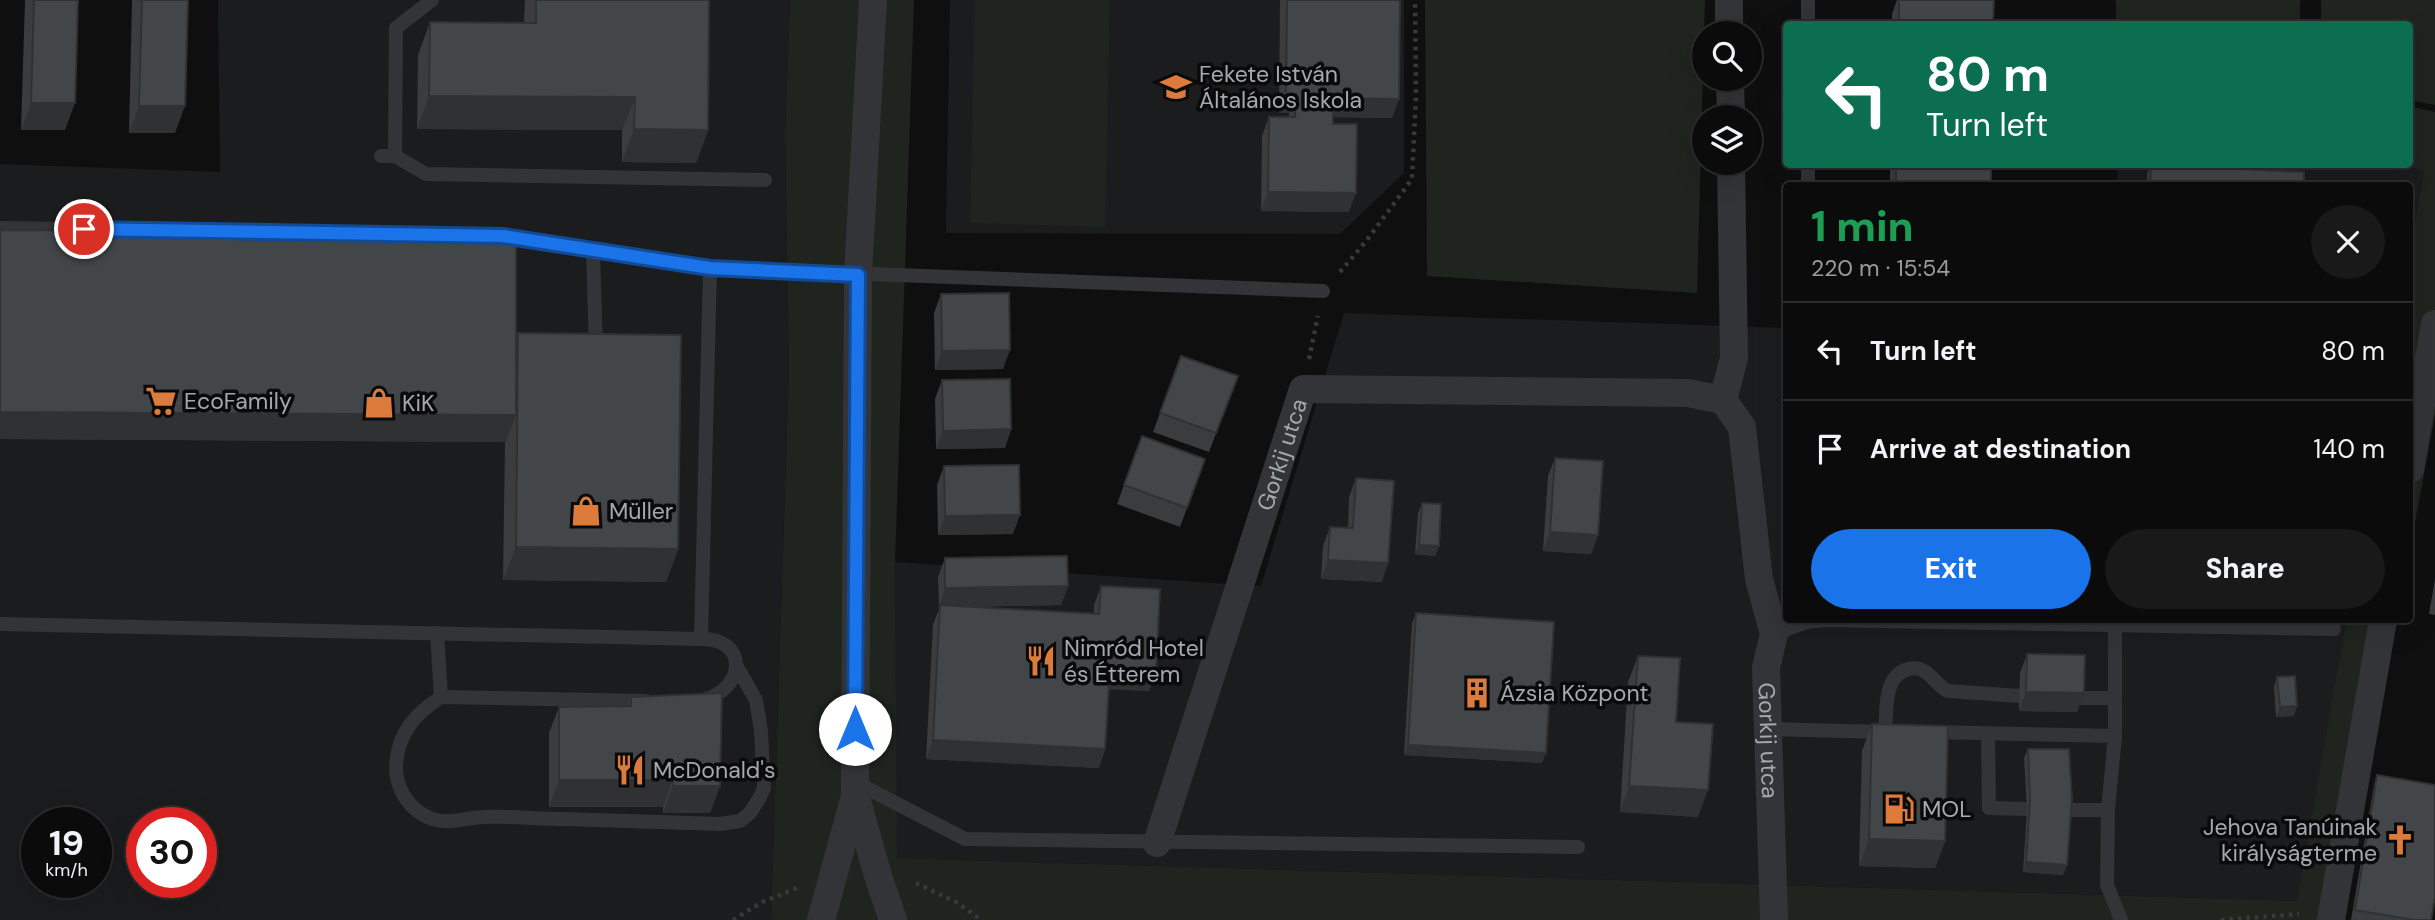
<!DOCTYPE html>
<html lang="en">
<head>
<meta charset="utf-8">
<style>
	body { margin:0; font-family:"DM Sans",sans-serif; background:#19191a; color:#f1f3f6; height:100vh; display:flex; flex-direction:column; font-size:26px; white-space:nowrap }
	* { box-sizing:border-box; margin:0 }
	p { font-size:23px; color:#9a9b9d }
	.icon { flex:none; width:38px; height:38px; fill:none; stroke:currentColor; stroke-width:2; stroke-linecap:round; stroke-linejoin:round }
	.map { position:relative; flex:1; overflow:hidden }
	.drawer { position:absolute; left:1783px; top:182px; width:630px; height:441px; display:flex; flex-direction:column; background:#0b0b0c; border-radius:7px; box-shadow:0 7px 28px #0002,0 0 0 2px #2b2b2d }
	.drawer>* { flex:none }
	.banner { position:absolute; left:1783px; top:21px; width:630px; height:147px; border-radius:7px; box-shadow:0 7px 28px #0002,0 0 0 2px #2b2b2d; background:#0b6e4f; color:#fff; overflow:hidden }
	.fabs { position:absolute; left:1692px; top:21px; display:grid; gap:14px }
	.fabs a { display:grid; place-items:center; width:70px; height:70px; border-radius:50%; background:#0b0b0c; box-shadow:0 7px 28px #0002,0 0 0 2px #2b2b2d; font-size:35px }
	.speed { position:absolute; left:21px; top:807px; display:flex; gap:14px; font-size:35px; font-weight:700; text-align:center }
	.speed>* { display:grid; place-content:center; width:91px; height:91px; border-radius:50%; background:#0b0b0c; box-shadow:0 7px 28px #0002,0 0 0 2px #2b2b2d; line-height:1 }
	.speed small { font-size:18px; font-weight:400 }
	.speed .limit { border:10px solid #d22; background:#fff; color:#111 }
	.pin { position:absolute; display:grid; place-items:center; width:60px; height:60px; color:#fff; margin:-30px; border:4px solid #fff; border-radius:50%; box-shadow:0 2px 7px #0007 }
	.me { position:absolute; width:77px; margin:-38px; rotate:0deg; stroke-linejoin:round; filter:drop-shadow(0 0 5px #0008) }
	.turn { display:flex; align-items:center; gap:24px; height:147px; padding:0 28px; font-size:32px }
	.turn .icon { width:91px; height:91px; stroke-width:2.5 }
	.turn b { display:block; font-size:49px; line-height:60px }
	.round { display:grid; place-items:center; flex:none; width:74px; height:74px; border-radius:37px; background:#19191a }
	.overview { display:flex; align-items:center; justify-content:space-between; height:119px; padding:0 28px }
	h1 { font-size:42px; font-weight:800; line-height:52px; color:#1e9e55 }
	.button { display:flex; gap:14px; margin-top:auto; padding:14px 28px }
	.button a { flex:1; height:80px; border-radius:42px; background:#1a73e8; color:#fff; font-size:28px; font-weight:800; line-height:80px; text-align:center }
	.button a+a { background:#19191a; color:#f1f3f6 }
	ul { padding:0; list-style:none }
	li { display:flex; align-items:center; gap:21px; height:98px; padding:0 28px; border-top:2px solid #2b2b2d }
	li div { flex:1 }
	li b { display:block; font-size:26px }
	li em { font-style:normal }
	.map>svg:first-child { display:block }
</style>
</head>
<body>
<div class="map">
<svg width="2435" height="920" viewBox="0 0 2435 920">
	<rect width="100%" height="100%" fill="#0f0f10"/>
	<g fill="#1b1c1d" fill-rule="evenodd">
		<path d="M 218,0 L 790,0 L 785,135 L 789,367 L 771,920 L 0,920 L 0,164 L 220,172 ZM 37,822 L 96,822 L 96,882 L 37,882 ZM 142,822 L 201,822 L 201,882 L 142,882 Z"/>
		<path d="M 950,0 L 1404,0 L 1404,173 L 1340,234 L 946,233 Z"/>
		<path d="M 2401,164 L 2424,169 L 2410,250 L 2410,186 L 2118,185 L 2117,165 Z"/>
		<path d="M 1344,313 L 1787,328 L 1787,620 L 2346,620 L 2298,901 L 896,858 L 895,562 L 1261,586 Z"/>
	</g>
	<g fill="#1f241e">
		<path d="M 790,0 L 914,0 L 895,562 L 897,858 L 2297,901 L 2346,620 L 2397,620 L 2341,920 L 771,920 L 789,367 L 785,135 Z"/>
		<path d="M 975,0 L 1110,0 L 1105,227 L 970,223 Z"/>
		<path d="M 1425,0 L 1705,0 L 1697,293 L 1427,276 Z"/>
		<rect x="2116" y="0" width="184" height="24"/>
		<path d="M 2321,0 L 2435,0 L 2435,105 L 2410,100 L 2410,24 L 2321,24 Z"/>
		<path d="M 2410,106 L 2435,112 L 2435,415 L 2410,550 L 2410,250 L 2424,170 L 2401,165 L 2410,164 Z"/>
	</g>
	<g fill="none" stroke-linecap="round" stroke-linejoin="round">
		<g stroke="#37393c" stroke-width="4.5" stroke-dasharray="3.5 5" stroke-linecap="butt">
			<path d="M 1340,272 L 1367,240 L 1412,179 L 1416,95 L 1415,0"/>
			<path d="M 1309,359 L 1318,316"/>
			<path d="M 916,883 L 956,902 L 982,920"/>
			<path d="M 733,920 L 762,902 L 797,888"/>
			<path d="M 2221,920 L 2299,914"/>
		</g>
		<g stroke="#333437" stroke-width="14">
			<path d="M 1808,24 L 1808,0"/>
			<path d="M 381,156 L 395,156 L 426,174 L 765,180"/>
			<path d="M 395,156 L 396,28 L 432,0"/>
			<path d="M 1808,186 L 1808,164"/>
			<path d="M 0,228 L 208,231"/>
			<path d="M 316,233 L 503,236 L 710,268 L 1323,291"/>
			<path d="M 593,252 L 596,352"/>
			<path d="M 0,624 L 701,639 L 710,268"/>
			<path d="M 2115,626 L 2115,736 L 2108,810 L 2107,885 L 2121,920"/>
			<path d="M 437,633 L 441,697"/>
			<path d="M 1774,634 L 1807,622 L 1824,620 L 2334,629"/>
			<path d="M 701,639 C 749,638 746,690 702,700"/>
			<path d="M 2077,698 L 2115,698"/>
			<path d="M 646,701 L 441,697 C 415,714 398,733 396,765 C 395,789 410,811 432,819 C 449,825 468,817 485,817 C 511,816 538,819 565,819 C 616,821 668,822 720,824 L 740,821 L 750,813 L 760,797 L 764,788 L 761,731 L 756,700 L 737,667"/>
			<path d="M 1767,729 L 1886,732"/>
			<path d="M 1885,732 C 1887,712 1883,679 1905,670 C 1911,668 1916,667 1922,670 C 1932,674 1937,686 1948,691 L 2020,696"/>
			<path d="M 1931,732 L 2115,736"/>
			<path d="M 1988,733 L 1989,808 L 2027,809"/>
			<path d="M 855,782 L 965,839 L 1578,847"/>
			<path d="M 2068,810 L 2108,810"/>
		</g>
		<g stroke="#333437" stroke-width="28">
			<path d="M 873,0 L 858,275 L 855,782 L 855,794 L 878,876 L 893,920"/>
			<path d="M 1729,0 L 1729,33"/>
			<path d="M 1730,79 L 1731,117"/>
			<path d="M 1723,400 L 1734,358 L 1731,163"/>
			<path d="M 2410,469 L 2435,324"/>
			<path id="s1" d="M 1157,843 L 1303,389 L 1688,393 L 1723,400 L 1742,427 L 1759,579 L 1774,634 L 1766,668 L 1774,920"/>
			<path d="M 821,920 L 855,796"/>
			<path d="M 2331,920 L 2383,620"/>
		</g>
	</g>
	<g fill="#3a3c3e">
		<path d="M 25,0 L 78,0 L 65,130 L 21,130 Z"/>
		<path d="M 132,0 L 188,0 L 175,133 L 129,133 Z"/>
		<path d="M 525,0 L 709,0 L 708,130 L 696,163 L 622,162 L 622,130 L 417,129 L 418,55 L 430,22 L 524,23 Z"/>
		<path d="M 1280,0 L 1400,0 L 1392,118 L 1333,117 L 1333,124 L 1349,212 L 1261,211 L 1262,136 L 1269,117 L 1289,117 L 1289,113 L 1279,113 Z"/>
		<path d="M 1897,0 L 1899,0 L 1993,24 L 1892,24 L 1892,14 Z"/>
		<rect x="1890" y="164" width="101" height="22"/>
		<path d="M 2151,165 L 2304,186 L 2147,186 L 2147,174 Z"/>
		<path d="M 0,230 L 516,339 L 518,333 L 678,549 L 666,582 L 503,580 L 505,442 L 0,439 Z"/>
		<path d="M 941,294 L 1003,369 L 935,370 L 934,313 Z"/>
		<path d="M 1181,356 L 1238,376 L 1209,452 L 1153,432 Z"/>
		<path d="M 942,380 L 1011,429 L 1005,448 L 936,449 L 935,399 Z"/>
		<path d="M 1142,436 L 1205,459 L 1180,527 L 1117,504 Z"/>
		<path d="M 1555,458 L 1598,535 L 1591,554 L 1543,551 L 1548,476 Z"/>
		<path d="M 944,466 L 1013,534 L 938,535 L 937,485 Z"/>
		<path d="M 1356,478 L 1382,582 L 1321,579 L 1323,546 L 1330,527 L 1348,528 L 1349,497 Z"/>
		<path d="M 1422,503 L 1439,546 L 1435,556 L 1415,554 L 1418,513 Z"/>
		<path d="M 945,558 L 1068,586 L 1061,605 L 960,607 L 1094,614 L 1094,605 L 1101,586 L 1156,672 L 1149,691 L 1109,689 L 1105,749 L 1099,768 L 926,759 L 933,624 L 940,607 L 939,607 L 938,577 Z"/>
		<path d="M 2435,579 L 2435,615 L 2429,614 Z"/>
		<path d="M 1416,613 L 1542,763 L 1404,755 L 1412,623 Z"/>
		<path d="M 2027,654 L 2077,712 L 2019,711 L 2020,673 Z"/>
		<path d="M 1638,656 L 1676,722 L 1698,817 L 1620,812 L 1628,682 Z"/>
		<path d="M 2277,677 L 2294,716 L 2276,717 L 2274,687 Z"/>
		<path d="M 631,697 L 720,786 L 710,813 L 663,813 L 663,807 L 549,807 L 549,733 L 559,707 L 627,706 Z"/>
		<path d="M 1872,724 L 1945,841 L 1935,868 L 1859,866 L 1862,751 Z"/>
		<path d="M 2028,749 L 2067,865 L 2063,875 L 2023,872 L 2027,809 L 2024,758 Z"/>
		<path d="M 2377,775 L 2431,920 L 2351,920 L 2374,785 Z"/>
	</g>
	<g fill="#2f3132">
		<path d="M 1286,94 L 1296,94 L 1289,113 L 1279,113 Z"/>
		<path d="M 429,96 L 635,97 L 622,130 L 417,129 Z"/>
		<path d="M 1333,98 L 1399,99 L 1392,118 L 1326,117 Z"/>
		<path d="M 31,103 L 75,103 L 65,130 L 21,130 Z"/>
		<path d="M 139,106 L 185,106 L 175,133 L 129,133 Z"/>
		<path d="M 634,129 L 708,130 L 696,163 L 622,162 Z"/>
		<path d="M 1268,192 L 1356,193 L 1349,212 L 1261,211 Z"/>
		<path d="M 1010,350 L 1003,369 L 935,370 L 942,351 Z"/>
		<path d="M 0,412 L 516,415 L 506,442 L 0,439 Z"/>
		<path d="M 1011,429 L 1005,448 L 936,449 L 943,431 Z"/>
		<path d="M 1020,515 L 1013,534 L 938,535 L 945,516 Z"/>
		<path d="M 1550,532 L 1598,535 L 1591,554 L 1543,551 Z"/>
		<path d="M 1419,545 L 1439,546 L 1435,556 L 1415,554 Z"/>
		<path d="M 516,547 L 678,549 L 666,582 L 503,580 Z"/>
		<path d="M 1328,560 L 1388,563 L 1382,582 L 1321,579 Z"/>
		<path d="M 1068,586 L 1061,605 L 939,607 L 945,588 Z"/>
		<path d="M 1110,670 L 1156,672 L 1149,691 L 1103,689 Z"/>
		<path d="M 2026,692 L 2084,693 L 2077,712 L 2019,711 Z"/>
		<path d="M 2297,706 L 2294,716 L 2276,717 L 2280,707 Z"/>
		<path d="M 933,740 L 1105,749 L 1099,768 L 926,759 Z"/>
		<path d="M 1408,745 L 1546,753 L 1542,763 L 1404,755 Z"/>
		<path d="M 559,780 L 673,780 L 663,807 L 549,807 Z"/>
		<path d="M 673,786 L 720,786 L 710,813 L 663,813 Z"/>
		<path d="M 1629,786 L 1708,790 L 1698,817 L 1620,812 Z"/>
		<path d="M 1869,839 L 1945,841 L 1935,868 L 1859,866 Z"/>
		<path d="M 2026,862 L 2067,865 L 2063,875 L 2023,872 Z"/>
	</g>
	<g fill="#434648" stroke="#2f3132" stroke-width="2">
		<path d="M 34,0 L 78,0 L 75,103 L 31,103 Z"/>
		<path d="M 142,0 L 188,0 L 185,106 L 139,106 Z"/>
		<path d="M 536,0 L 709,0 L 708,130 L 634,129 L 635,97 L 429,96 L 430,22 L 536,23 Z"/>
		<path d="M 1287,0 L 1400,0 L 1399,99 L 1333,98 L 1333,124 L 1357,124 L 1356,193 L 1268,192 L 1269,117 L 1295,117 L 1296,94 L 1286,94 Z"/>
		<path d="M 1899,0 L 1994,0 L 1993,24 L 1899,24 Z"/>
		<rect x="1896" y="164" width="95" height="22"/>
		<path d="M 2151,165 L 2304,172 L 2304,186 L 2150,186 Z"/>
		<path d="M 0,230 L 200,231 L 516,236 L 516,415 L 0,412 Z"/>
		<path d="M 1009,293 L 1010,350 L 942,351 L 941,294 Z"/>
		<path d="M 518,333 L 681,335 L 678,549 L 516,547 Z"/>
		<path d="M 1181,356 L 1238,376 L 1216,433 L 1160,413 Z"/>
		<path d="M 1010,379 L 1011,429 L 943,431 L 942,380 Z"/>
		<path d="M 1142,436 L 1205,459 L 1187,508 L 1124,485 Z"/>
		<path d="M 1555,458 L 1603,461 L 1598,535 L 1550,532 Z"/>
		<path d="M 1019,465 L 1020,515 L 945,516 L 944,466 Z"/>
		<path d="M 1356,478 L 1394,481 L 1388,563 L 1328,560 L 1330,527 L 1353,528 Z"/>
		<path d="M 1422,503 L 1441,504 L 1439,546 L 1419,545 Z"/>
		<path d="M 1067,556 L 1068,586 L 945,588 L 945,558 Z"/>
		<path d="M 1101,586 L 1160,589 L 1156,672 L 1110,670 L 1105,749 L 933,740 L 940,605 L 1099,614 Z"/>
		<path d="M 1416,613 L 1554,622 L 1546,753 L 1408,745 Z"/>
		<path d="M 2027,654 L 2085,655 L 2084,693 L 2026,692 Z"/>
		<path d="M 1638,656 L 1680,658 L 1676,722 L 1713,724 L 1708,790 L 1629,786 Z"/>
		<path d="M 2295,676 L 2297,706 L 2280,707 L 2277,677 Z"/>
		<path d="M 722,693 L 720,786 L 673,786 L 673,780 L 559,780 L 559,707 L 631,706 L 631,697 Z"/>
		<path d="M 1872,724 L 1948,726 L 1945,841 L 1869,839 Z"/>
		<path d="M 2028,749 L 2069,749 L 2072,800 L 2067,865 L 2026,862 L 2030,799 Z"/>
		<path d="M 2377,775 L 2435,785 L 2435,897 L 2431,920 L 2414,920 L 2355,910 Z"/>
	</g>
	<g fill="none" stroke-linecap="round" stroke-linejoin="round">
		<g stroke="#114b97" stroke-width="18">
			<path id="route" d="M 84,229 L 503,236 L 710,268 L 858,275 L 855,729"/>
		</g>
		<use href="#route" stroke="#1a73e8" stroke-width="12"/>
	</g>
	<defs>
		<g id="school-bare" transform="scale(2.415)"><path d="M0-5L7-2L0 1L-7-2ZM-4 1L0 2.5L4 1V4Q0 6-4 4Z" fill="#dc7b3b" stroke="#0a0a0b" stroke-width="2.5" paint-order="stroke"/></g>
		<g id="supermarket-bare" transform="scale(2.415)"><path d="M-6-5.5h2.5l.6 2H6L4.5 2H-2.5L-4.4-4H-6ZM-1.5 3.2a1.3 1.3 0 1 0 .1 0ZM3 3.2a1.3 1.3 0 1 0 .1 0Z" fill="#dc7b3b" stroke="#0a0a0b" stroke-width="2.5" paint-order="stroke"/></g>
		<g id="shop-bare" transform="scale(2.415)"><path d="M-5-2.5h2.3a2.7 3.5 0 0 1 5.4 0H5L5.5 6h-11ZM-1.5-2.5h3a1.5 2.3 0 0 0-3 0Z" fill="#dc7b3b" stroke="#0a0a0b" stroke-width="2.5" paint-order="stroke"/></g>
		<g id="restaurant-bare" transform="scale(2.415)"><path d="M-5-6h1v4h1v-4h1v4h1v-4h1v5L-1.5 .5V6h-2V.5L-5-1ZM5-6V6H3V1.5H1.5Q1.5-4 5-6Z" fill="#dc7b3b" stroke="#0a0a0b" stroke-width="2.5" paint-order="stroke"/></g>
		<g id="building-bare" transform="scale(2.415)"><path d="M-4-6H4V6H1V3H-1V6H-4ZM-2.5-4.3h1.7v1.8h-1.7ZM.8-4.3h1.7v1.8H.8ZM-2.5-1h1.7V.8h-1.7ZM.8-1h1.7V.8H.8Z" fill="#dc7b3b" stroke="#0a0a0b" stroke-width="2.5" paint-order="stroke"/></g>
		<g id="fuel-bare" transform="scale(2.415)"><path d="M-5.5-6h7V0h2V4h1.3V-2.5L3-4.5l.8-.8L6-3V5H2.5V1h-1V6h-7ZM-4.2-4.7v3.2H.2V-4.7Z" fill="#dc7b3b" stroke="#0a0a0b" stroke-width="2.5" paint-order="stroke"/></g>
		<g id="church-bare" transform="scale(2.415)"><path d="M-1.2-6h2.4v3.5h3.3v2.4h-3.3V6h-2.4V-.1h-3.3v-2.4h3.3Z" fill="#dc7b3b" stroke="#0a0a0b" stroke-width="2.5" paint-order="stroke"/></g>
	</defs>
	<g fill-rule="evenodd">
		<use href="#school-bare" x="1176" y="87"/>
		<use href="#supermarket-bare" x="161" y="401"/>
		<use href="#shop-bare" x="379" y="403"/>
		<use href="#shop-bare" x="586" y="511"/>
		<use href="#restaurant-bare" x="1041" y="661"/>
		<use href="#building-bare" x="1477" y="693"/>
		<use href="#restaurant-bare" x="630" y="770"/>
		<use href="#fuel-bare" x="1899" y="809"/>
		<use href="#church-bare" x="2400" y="840"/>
	</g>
	<g text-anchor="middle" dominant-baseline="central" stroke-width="7" stroke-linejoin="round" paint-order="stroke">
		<g font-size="23" fill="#a2aab0" stroke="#0a0a0b" text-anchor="start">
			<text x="1199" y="74">Fekete István<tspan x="1199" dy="26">Általános Iskola</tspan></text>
			<text x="184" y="401">EcoFamily</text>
			<text x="402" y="403">KiK</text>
			<text x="609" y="511">Müller</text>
			<text x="1064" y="648">Nimród Hotel<tspan x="1064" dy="26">és Étterem</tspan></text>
			<text x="1500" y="693">Ázsia Központ</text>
			<text x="653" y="770">McDonald's</text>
			<text x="1922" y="809">MOL</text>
			<text x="2377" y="827" text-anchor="end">Jehova Tanúinak<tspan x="2377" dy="26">királyságterme</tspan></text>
		</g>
		<g font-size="23" fill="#a2aab0" stroke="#0a0a0b">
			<text stroke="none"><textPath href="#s1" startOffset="408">Gorkij utca</textPath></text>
			<text stroke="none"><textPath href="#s1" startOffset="1248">Gorkij utca</textPath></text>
		</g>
	</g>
</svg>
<div class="fabs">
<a><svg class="icon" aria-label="search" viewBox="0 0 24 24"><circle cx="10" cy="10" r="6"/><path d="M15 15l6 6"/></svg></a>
<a><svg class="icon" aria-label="layers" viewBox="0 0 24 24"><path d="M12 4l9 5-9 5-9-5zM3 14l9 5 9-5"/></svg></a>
</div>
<div class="speed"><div>19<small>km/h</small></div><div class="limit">30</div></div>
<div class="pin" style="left:84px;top:229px;background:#d93025"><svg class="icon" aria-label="arrive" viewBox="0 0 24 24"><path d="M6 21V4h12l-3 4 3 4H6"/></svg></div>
<svg class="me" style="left:855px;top:729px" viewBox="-20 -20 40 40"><circle r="19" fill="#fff"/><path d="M0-13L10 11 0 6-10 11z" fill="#1a73e8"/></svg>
<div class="banner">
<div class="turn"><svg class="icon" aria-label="left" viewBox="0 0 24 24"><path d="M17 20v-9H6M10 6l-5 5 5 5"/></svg><div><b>80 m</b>Turn left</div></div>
</div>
<section class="drawer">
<div class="overview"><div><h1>1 min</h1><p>220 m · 15:54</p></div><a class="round"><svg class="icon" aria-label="close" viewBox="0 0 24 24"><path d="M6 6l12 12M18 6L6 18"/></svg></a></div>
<ul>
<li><svg class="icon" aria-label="left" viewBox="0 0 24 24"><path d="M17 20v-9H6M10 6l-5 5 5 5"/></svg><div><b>Turn left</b></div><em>80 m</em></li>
<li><svg class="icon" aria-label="arrive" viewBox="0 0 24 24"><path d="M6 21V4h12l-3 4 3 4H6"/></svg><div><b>Arrive at destination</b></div><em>140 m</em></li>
</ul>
<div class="button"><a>Exit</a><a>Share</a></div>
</section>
</div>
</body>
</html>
